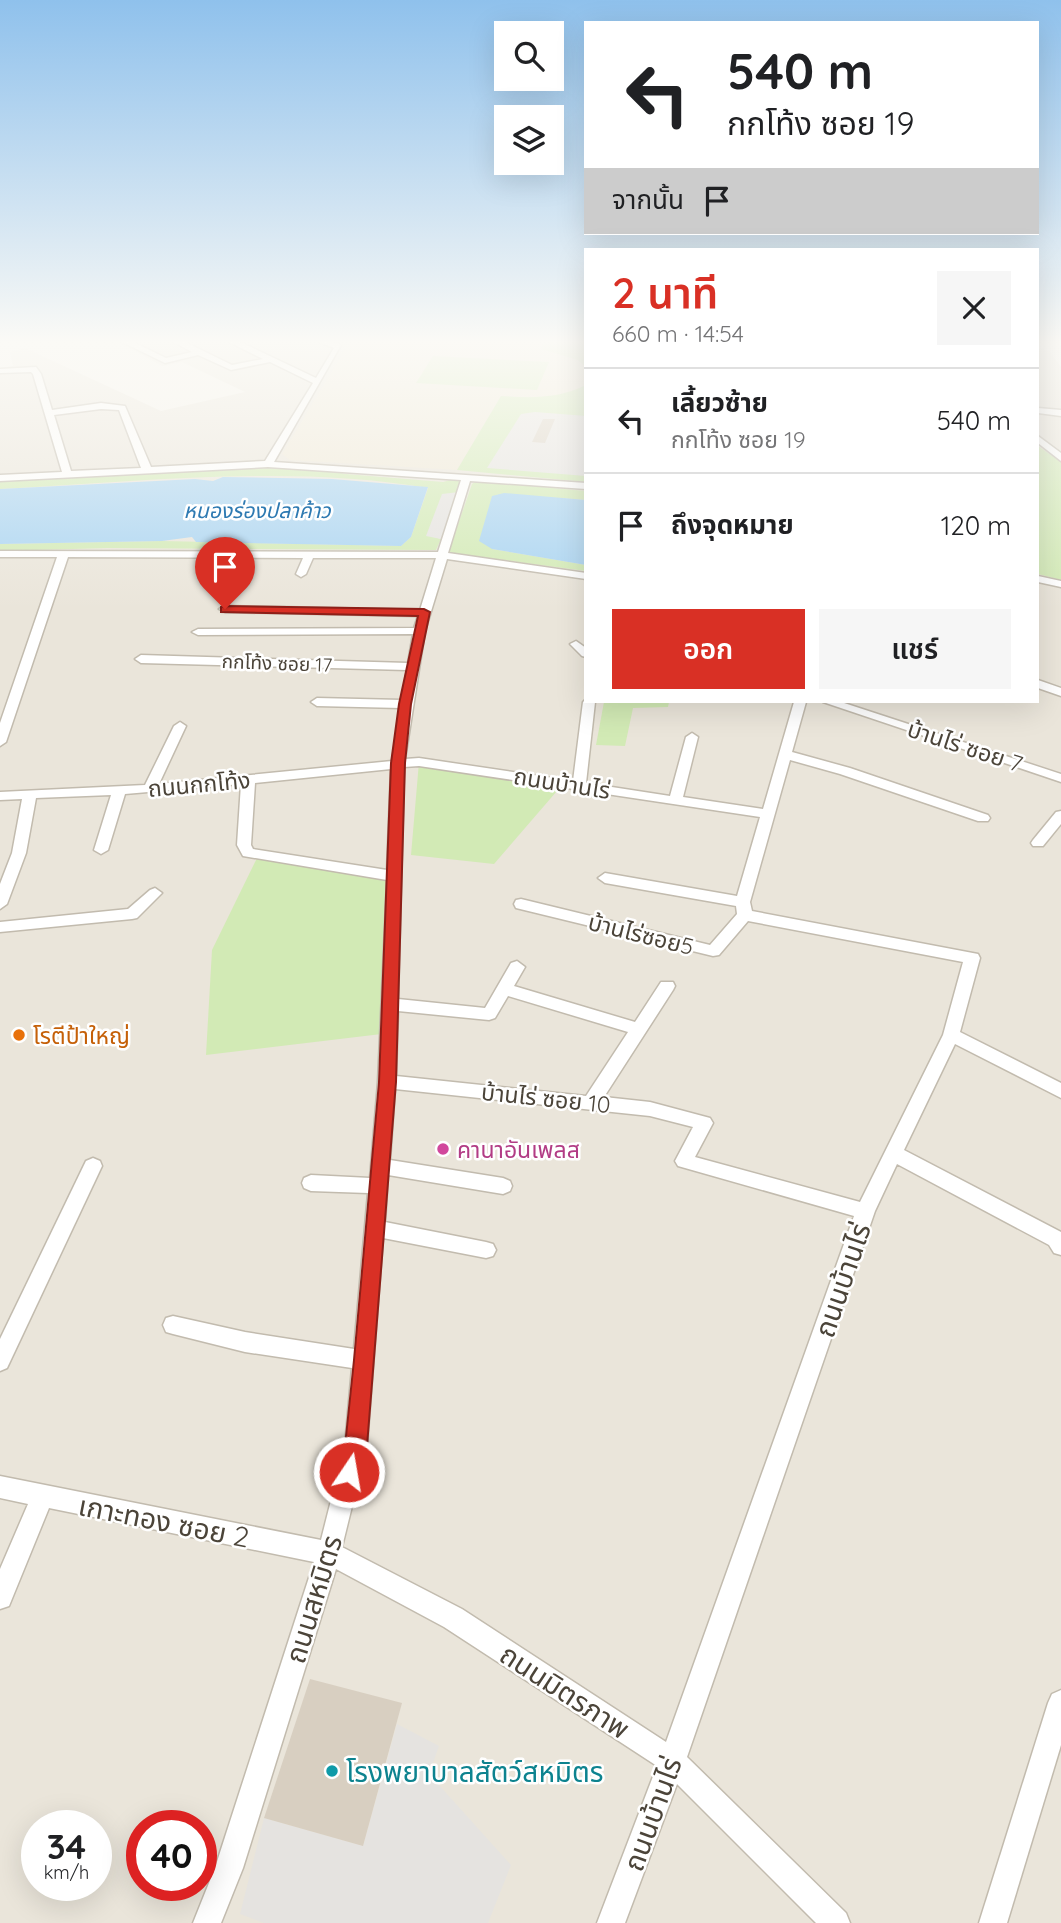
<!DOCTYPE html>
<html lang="th">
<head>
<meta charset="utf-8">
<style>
	body { margin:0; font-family:Quicksand,"Noto Sans Thai",sans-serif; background:#f6f6f6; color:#202124; height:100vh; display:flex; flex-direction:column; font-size:26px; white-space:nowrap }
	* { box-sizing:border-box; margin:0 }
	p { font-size:23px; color:#757577 }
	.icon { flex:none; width:38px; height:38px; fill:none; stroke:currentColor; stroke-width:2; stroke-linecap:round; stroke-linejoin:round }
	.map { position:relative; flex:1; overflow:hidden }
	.drawer { position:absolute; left:584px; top:248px; width:455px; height:455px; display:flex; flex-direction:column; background:#fff; border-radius:0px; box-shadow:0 7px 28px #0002 }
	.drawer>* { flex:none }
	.top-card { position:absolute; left:584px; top:21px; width:455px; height:214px; border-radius:0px; box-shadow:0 7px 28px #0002; background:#fff; color:#202124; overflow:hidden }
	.tools { position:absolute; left:494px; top:21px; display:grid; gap:14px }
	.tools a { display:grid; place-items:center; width:70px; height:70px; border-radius:0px; background:#fff; box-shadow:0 7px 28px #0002; font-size:35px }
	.speed { position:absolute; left:21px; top:1810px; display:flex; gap:14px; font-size:35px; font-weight:700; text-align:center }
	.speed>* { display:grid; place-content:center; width:91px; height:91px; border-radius:50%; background:#fff; box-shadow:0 7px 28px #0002; line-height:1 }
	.speed small { font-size:18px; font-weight:400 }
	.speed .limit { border:10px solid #d22; background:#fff; color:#111 }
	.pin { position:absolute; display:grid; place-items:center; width:60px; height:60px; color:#fff; margin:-72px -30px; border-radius:50% 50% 50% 0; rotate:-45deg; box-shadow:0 0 7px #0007 }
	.pin .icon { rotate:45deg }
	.me { position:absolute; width:77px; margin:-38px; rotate:12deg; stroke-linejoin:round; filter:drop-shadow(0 0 5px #0008) }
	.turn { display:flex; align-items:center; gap:24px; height:147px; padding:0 28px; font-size:32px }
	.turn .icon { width:91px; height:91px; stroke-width:2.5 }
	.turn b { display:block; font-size:49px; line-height:60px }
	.then { display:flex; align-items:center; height:66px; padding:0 28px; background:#0003; gap:14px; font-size:26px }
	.round { display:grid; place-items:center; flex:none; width:74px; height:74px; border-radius:0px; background:#f6f6f6 }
	.summary { display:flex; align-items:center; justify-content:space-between; height:119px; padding:0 28px }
	h1 { font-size:42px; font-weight:600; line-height:52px; color:#d93025 }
	.action { display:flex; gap:14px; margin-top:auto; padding:14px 28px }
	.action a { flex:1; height:80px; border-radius:0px; background:#d93025; color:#fff; font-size:28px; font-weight:600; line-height:80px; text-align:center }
	.action a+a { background:#f6f6f6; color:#202124 }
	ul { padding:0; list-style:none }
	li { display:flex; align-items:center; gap:21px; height:105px; padding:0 28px; border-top:2px solid #e0e0e0 }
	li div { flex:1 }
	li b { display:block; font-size:26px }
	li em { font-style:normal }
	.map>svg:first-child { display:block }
</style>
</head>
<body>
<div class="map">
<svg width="1061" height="1923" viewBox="0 0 1061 1923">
	<rect width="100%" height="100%" fill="#f6f3ec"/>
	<path fill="#eae5da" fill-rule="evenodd" d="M 115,340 L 586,340 L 586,702 L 1038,702 L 1038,347 L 1050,352 L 1061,367 L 1061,1923 L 0,1923 L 0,368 L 13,366 L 10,352 L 25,348 L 161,411 L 245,392 L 182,362 L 162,366 ZM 37,1825 L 96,1825 L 96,1885 L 37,1885 ZM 142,1825 L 201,1825 L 201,1885 L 142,1885 Z"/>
	<path fill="#efe8d6" d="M 351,340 L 545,340 L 541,349 L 578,360 L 586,367 L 586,385 L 571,392 L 539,398 L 501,396 L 457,470 L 290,460 L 282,454 Z"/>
	<g fill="#d2eab5">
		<path d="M 545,340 L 586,340 L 586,367 L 578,360 L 541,349 Z"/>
		<path d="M 433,356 L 549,362 L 537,390 L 416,383 Z"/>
		<path d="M 586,385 L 586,482 L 457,470 L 501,396 C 531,398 558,399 586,385 Z"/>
		<path d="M 1038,446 L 1061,462 L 1061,580 L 1038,574 Z"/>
		<path d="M 238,467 L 315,468 L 346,474 L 443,482 L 458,478 L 462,483 L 459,492 L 427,535 L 441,539 L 436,550 L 108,548 L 0,551 L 0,544 L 162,541 L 401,546 L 411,537 L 428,488 C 292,464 138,482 0,489 L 0,482 Z"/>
		<path d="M 476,481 L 586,491 L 586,500 L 561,498 L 492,549 L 586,565 L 586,571 L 448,553 L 472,484 Z"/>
		<path d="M 604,702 L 669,702 L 668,707 L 633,708 L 625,746 L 596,745 Z"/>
		<path d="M 419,762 L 563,784 L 494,864 L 411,855 Z"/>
		<path d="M 258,856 L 393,876 L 390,1033 L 206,1055 L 212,950 Z"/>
	</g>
	<g fill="#e5e3e0">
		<path d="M 535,412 L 586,416 L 586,476 L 487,468 L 521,414 Z"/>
		<path d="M 459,492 L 441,539 L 426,536 L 442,494 Z"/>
		<path d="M 397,1724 L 439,1746 L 429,1774 L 511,1865 L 488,1923 L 264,1923 L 240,1914 L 264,1818 L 363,1846 Z"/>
	</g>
	<g fill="#a9d4f2">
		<path d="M 223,477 L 332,479 L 428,487 L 411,537 L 401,546 L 196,542 L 192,537 L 162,541 L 0,544 L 0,489 L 195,479 L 213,481 Z"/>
		<path d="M 504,493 L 586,500 L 586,565 L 492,549 L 479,541 L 492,496 Z"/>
	</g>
	<g fill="#d8cfc1">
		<path d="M 543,419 L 555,419 L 545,443 L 532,442 Z"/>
		<path d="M 310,1679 L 402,1703 L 363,1846 L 264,1818 Z"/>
	</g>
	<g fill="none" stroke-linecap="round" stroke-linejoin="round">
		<g stroke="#c2bbae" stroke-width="3">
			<g id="minor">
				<path d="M 118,340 L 129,340 L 166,358 L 192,352 L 170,340 L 181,340 L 232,365 L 263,359 L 225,340 L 236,340 L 316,378 L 334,348 L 314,340 L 326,340 L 341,345 L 274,462 L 586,483 L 586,489 L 470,481 L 448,553 L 586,573 L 586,579 L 447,559 L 425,631 L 405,759 L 419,758 L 573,781 L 583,702 L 586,699 L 586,702 L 595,702 L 586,783 L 670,796 L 686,737 L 692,733 L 698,737 L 683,797 L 763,809 L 794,702 L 806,702 L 792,752 L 850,768 L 988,815 L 990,818 L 988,821 L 978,821 L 840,774 L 790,760 L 750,902 L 752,911 L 978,954 L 980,958 L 960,1032 L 1061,1083 L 1061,1098 L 955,1044 L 904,1150 L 1061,1232 L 1061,1255 L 1054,1253 L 1049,1245 L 897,1164 L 875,1211 L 687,1757 L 846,1913 L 850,1923 L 816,1923 L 677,1784 L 625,1923 L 597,1923 L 657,1766 L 444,1627 L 336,1569 L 243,1868 L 221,1923 L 193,1923 L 215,1868 L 314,1562 L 49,1508 L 9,1606 L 0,1609 L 0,1569 L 28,1504 L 0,1498 L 0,1476 L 321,1540 L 345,1445 L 352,1368 L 245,1352 L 173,1334 L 166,1332 L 163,1325 L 166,1318 L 173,1316 L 245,1332 L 354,1349 L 368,1193 L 311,1191 L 304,1188 L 302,1183 L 304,1178 L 311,1175 L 370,1178 L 378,1082 L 387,880 L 243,856 L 237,845 L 241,784 L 125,794 L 108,850 L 101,854 L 94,850 L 111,795 L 36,798 L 26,853 L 7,904 L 0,909 L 0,884 L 12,853 L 22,799 L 0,800 L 0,792 L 145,785 L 174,726 L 180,722 L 186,726 L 159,784 L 392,761 L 401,708 L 317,706 L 311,702 L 317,698 L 402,700 L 407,670 L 141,663 L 135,659 L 141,655 L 408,663 L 413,634 L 198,635 L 192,632 L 198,629 L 414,628 L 418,616 L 225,612 L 219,609 L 225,606 L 420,610 L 436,558 L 313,558 L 306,574 L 301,577 L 296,574 L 303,558 L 68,557 L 6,742 L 0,746 L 0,723 L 57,557 L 0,557 L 0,551 L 438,552 L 461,480 L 268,467 L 0,481 L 0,475 L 62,472 L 33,374 L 31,372 L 0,373 L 0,369 L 36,367 L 41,374 L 52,410 L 101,403 L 125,406 L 151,467 L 265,461 L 313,383 L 270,362 L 231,370 L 198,355 L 165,363 ZM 101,409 L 119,410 L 141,468 L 71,471 L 54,415 ZM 419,766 L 760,817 L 737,896 L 605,873 L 598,878 L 605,883 L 736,906 L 737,914 L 710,945 L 521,899 L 516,900 L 514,904 L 516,908 L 713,956 L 719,955 L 748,921 L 963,962 L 943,1035 L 860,1202 L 695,1157 L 713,1123 L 710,1118 L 650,1102 L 604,1097 L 673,990 L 675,986 L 673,982 L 661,982 L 635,1022 L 514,986 L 525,967 L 517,961 L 511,963 L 485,1008 L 398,999 L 404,767 ZM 391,769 L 387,870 L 253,849 L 251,845 L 255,783 ZM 508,996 L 628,1032 L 586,1096 L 396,1076 L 398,1011 L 489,1020 L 495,1018 ZM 395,1089 L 650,1116 L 693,1127 L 675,1161 L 678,1166 L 854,1216 L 666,1742 L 462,1609 L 342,1547 L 367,1445 L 383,1238 L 486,1258 L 493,1256 L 496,1250 L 493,1244 L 486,1242 L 385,1222 L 388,1175 L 503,1194 L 510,1191 L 512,1186 L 510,1181 L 503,1178 L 390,1160 Z"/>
				<path d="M 1038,408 L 1061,410 L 1061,416 L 1038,413 Z"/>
				<path d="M 1038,436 L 1061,453 L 1061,461 L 1038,443 Z"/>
				<path d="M 1038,576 L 1061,581 L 1061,587 L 1038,582 Z"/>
				<path d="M 576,641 L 586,648 L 586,657 L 582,656 L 570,644 Z"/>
				<path d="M 1038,680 L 1061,688 L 1061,696 L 1038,688 Z"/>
				<path d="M 823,702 L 841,702 L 1061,774 L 1061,782 Z"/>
				<path d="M 1061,811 L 1061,824 L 1043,846 L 1033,846 L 1031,843 L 1033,840 L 1056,812 Z"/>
				<path d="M 155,888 L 162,893 L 137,918 L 132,919 L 0,932 L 0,922 L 128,909 L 150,890 Z"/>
				<path d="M 93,1158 L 100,1161 L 102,1166 L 7,1368 L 0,1371 L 0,1339 L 86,1161 Z"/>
				<path d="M 1061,1690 L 1061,1745 L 1007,1923 L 979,1923 L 1048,1703 L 1052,1694 Z"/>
			</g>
		</g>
		<use href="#minor" fill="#fff" fill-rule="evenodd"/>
	</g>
	<linearGradient id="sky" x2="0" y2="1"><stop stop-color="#8fc1ec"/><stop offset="0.56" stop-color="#fbfaf6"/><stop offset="1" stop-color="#fbfaf6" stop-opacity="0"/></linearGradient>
	<rect width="1061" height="610" fill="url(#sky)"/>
	<path fill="#d93025" stroke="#8d1f18" stroke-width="2" d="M 225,606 L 424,609 L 430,612 L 411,704 L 405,763 L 396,1082 L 367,1446 L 357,1480 L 349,1484 L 341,1480 L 338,1472 L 345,1446 L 354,1360 L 379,1082 L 391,763 L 399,704 L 418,616 L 221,612 L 221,607 Z"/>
	<circle fill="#e8710a" stroke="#fff" stroke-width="2.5" cx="19" cy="1035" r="7"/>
	<circle fill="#d1479c" stroke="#fff" stroke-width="2.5" cx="443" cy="1149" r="7"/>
	<circle fill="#0f9aa8" stroke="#fff" stroke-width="2.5" cx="332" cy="1771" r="7"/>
	<g text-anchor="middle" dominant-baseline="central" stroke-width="5" stroke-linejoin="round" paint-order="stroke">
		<g font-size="19" fill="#4b4439" stroke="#fff">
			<text transform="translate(277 663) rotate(2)">กกโท้ง ซอย 17</text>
		</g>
		<g font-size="21" font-style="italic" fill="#2e7ab2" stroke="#fff">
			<text x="257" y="510">หนองร่องปลาค้าว</text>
		</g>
		<g font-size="23" fill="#4b4439" stroke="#fff">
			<text transform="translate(965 746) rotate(18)">บ้านไร่ ซอย 7</text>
			<text transform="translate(562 783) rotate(9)">ถนนบ้านไร่</text>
			<text transform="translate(199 784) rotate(-5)">ถนนกกโท้ง</text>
			<text transform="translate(641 934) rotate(14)">บ้านไร่ซอย5</text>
			<text transform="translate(546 1098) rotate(6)">บ้านไร่ ซอย 10</text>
		</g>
		<g font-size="23" fill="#c56008" stroke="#fff" text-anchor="start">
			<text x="33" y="1035">โรตีป้าใหญ่</text>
		</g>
		<g font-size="23" fill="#b23c85" stroke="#fff" text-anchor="start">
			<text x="457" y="1149">คานาอันเพลส</text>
		</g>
		<g font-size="28" fill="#4b4439" stroke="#fff">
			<text transform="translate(842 1280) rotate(-71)">ถนนบ้านไร่</text>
			<text transform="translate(164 1521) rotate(11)">เกาะทอง ซอย 2</text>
			<text transform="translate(313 1599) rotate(-73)">ถนนสหมิตร</text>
			<text transform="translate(565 1691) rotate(33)">ถนนมิตรภาพ</text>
			<text transform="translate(652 1814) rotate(-70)">ถนนบ้านไร่</text>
		</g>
		<g font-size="28" fill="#0d838f" stroke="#fff" text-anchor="start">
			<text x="346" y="1771">โรงพยาบาลสัตว์สหมิตร</text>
		</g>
	</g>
</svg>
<div class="tools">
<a><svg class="icon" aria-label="search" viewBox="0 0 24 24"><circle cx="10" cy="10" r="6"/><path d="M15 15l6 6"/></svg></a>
<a><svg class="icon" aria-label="layers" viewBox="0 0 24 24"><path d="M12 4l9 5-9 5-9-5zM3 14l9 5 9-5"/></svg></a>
</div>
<div class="speed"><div>34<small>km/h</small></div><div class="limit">40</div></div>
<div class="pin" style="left:225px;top:609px;background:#d93025"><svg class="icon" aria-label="arrive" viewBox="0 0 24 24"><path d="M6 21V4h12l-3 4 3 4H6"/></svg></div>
<svg class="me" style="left:349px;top:1472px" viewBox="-20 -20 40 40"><circle r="17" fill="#d93025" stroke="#fff" stroke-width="3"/><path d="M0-11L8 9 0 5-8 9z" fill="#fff"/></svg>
<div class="top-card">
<div class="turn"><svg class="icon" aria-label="left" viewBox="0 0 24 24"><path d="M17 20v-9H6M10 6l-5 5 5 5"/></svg><div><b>540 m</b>กกโท้ง ซอย 19</div></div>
<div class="then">จากนั้น<svg class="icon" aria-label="arrive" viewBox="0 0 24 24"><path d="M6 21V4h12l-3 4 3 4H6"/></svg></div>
</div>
<section class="drawer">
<div class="summary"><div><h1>2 นาที</h1><p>660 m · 14:54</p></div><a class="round"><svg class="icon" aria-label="close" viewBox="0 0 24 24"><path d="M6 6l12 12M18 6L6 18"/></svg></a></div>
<ul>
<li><svg class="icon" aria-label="left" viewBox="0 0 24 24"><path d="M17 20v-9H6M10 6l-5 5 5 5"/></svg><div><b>เลี้ยวซ้าย</b><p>กกโท้ง ซอย 19</p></div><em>540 m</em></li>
<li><svg class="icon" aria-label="arrive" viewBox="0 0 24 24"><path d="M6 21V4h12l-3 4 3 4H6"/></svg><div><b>ถึงจุดหมาย</b></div><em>120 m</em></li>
</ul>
<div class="action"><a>ออก</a><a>แชร์</a></div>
</section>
</div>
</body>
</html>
